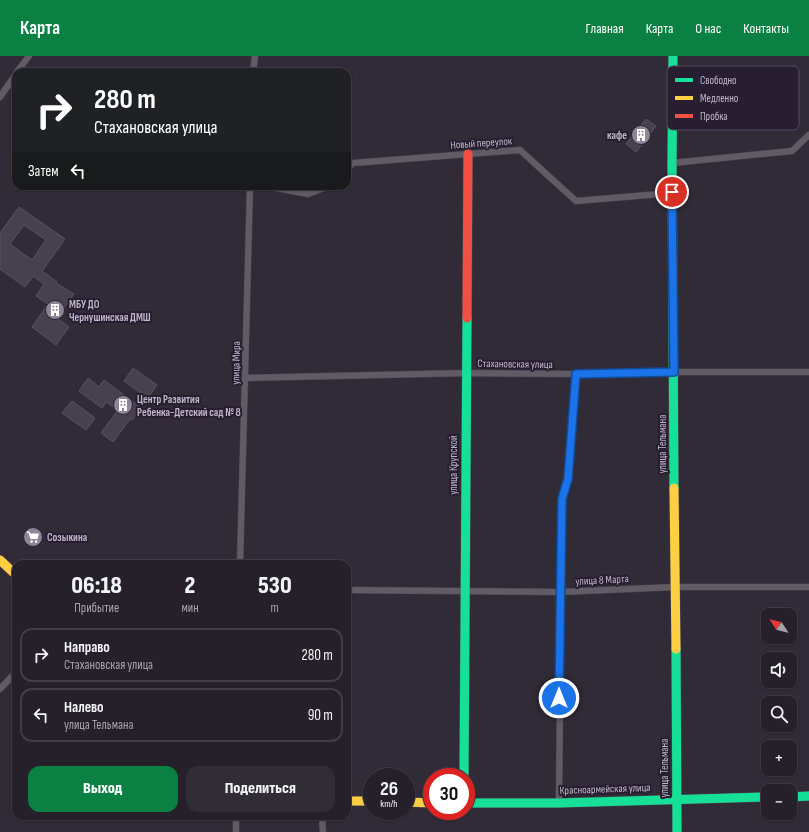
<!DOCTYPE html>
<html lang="ru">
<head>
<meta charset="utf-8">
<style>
	body { margin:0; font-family:"Sofia Sans Condensed",sans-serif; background:#312d35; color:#f1f3f6; height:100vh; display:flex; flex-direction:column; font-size:15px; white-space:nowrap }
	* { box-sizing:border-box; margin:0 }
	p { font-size:13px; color:#a3a3a8 }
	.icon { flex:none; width:22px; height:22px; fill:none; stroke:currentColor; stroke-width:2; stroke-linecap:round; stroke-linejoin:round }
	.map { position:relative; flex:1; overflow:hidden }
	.sheet { position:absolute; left:12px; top:504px; width:339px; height:260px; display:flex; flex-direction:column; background:#252029; border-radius:12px; box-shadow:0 1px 3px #0004,0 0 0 1px #423e46 }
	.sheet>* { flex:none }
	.top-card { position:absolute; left:12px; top:12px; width:339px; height:122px; border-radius:12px; box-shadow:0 1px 3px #0004,0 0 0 1px #423e46; background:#202124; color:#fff; overflow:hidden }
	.needle { width:26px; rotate:306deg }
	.controls { position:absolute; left:761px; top:552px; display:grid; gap:8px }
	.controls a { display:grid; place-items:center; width:36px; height:36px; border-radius:8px; background:#252029; box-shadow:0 1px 3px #0004,0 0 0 1px #423e46; font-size:20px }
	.speed { position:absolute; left:363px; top:712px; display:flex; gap:8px; font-size:20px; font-weight:700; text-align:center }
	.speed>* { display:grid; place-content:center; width:52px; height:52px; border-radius:50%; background:#252029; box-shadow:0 1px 3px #0004,0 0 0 1px #423e46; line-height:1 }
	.speed small { font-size:10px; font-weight:400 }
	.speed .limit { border:6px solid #d22; background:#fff; color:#111 }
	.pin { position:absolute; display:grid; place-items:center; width:34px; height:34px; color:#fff; margin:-17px; border:2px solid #fff; border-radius:50%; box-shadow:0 1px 4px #0007 }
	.me { position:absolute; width:44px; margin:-22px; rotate:0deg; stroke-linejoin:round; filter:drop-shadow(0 0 3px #0008) }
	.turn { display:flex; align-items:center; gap:14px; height:84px; padding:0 16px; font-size:18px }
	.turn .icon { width:52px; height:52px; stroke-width:2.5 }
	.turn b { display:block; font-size:28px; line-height:34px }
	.then { display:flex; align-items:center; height:38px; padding:0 16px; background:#0003; gap:8px; font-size:15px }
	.eta { display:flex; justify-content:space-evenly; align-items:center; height:68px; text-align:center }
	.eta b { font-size:24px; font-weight:800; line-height:28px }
	.primary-button { display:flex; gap:8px; margin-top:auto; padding:8px 16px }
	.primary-button a { flex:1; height:46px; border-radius:12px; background:#0b8043; color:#fff; font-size:16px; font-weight:800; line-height:46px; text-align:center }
	.primary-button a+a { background:#312d35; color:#f1f3f6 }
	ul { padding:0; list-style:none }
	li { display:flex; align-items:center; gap:12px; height:54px; margin:0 8px 6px; padding:0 8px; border:2px solid #423e46; border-radius:12px }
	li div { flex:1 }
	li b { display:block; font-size:15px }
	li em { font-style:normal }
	header { display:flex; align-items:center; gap:24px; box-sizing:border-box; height:56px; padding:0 20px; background:#0b8043; color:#fff }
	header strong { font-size:19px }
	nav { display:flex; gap:22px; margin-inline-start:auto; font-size:14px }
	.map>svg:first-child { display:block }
</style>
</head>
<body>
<header>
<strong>Карта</strong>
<nav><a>Главная</a><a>Карта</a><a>О нас</a><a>Контакты</a></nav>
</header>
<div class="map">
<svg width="809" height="776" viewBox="0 0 809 776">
	<rect width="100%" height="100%" fill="#312b37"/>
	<g fill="#46414c" stroke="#58535f" fill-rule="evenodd">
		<path d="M 646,63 L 656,70 L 636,96 L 626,88 Z"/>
		<path d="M 19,151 L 65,183 L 42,215 L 57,226 L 56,227 L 74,238 L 57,262 L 69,271 L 56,289 L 32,271 L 48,248 L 36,240 L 44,228 L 33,220 L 25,231 L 0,213 L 0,177 ZM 24,169 L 46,184 L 32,204 L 10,188 Z"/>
		<path d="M 133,312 L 157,329 L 148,342 L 124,325 Z"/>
		<path d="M 88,322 L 99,331 L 104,324 L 141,352 L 132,364 L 130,363 L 113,386 L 101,377 L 118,354 L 106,346 L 102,352 L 79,335 Z"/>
		<path d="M 72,345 L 95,362 L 86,374 L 62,357 Z"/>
	</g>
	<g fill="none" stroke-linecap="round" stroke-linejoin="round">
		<g stroke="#4c4750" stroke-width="7">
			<g id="street">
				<path d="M 17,16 L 29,0"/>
				<path d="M 253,16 L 255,0"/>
				<path d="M 0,41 L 16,18"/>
				<path d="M 672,107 L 792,95 L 809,79"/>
				<path d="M 347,113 L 353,107 L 520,94 L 576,145 L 672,137"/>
				<path d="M 266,130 L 308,138 L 329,130"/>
				<path d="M 246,322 L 466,317 L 576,318 L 674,316 L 809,316"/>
				<path d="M 240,508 L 250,130"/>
				<path d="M 347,534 L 560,536 L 675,531 L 809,531"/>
				<path d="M 0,633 L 16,616"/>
				<path d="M 559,747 L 562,443 L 568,423 L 576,318"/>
				<path d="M 322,760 L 323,776"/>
				<path d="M 236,776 L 236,760"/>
			</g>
		</g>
		<g stroke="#4b4651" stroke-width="10">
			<g id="fast">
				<path d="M 673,0 L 672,107 L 674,432"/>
				<path d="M 676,593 L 677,776"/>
				<path d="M 464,721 L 467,262"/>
				<path d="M 790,741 L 809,740"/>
				<path d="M 466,747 L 559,747 L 768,741"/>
			</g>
		</g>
		<g stroke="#4b4651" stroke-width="10">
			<g id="slow">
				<path d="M 674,432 L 676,593"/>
				<path d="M 0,504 L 16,519"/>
				<path d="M 347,745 L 372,745"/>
				<path d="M 406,746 L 432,747"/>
			</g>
		</g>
		<g stroke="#4b4651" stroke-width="10">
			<path id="jam" d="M 467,262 L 468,98"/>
		</g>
		<use href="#street" stroke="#605b65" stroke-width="6"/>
		<use href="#fast" stroke="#16e098" stroke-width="9"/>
		<use href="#slow" stroke="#ffcf43" stroke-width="9"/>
		<use href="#jam" stroke="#f24e42" stroke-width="9"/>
	</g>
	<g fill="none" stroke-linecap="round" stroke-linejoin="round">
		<g stroke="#114b97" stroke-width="10">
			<path id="route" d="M 559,642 L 562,443 L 568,423 L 576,318 L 674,316 L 672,136"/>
		</g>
		<use href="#route" stroke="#1a73e8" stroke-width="7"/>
	</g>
	<defs>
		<g id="building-disc" transform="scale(1)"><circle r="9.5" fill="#8d8595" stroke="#271f31"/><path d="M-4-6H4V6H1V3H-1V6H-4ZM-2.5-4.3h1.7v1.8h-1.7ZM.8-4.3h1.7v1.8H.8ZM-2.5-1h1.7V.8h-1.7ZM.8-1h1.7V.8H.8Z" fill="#fff"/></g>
		<g id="supermarket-disc" transform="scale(1)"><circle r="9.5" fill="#8d8595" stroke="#271f31"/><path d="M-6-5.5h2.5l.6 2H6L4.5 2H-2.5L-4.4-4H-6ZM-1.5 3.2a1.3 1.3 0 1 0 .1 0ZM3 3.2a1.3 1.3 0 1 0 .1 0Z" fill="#fff"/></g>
	</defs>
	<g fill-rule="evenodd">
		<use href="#building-disc" x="641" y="79"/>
		<use href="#building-disc" x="55" y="254"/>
		<use href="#building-disc" x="123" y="349"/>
		<use href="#supermarket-disc" x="33" y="481"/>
	</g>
	<g text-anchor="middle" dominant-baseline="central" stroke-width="4" stroke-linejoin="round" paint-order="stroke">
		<g font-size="11" font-weight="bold" fill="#beb5c7" stroke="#271f31" text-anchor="start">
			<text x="627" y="79" text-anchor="end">кафе</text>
			<text x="69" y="248">МБУ ДО<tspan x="69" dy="13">Чернушинская ДМШ</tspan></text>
			<text x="137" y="343">Центр Развития<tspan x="137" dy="13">Ребенка-Детский сад № 8</tspan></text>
			<text x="47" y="481">Созыкина</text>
		</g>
		<g font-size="11" fill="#beb5c7" stroke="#271f31">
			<text transform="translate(481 87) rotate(-4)">Новый переулок</text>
			<text transform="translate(236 307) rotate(-89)">улица Мира</text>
			<text transform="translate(515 308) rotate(1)">Стахановская улица</text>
			<text transform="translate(662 388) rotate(-90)">улица Тельмана</text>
			<text transform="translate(453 409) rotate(-90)">улица Крупской</text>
			<text transform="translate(602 524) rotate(-3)">улица 8 Марта</text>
			<text transform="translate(664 712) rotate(-90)">улица Тельмана</text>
			<text transform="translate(605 733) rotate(-2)">Красноармейская улица</text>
		</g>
	</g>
	<rect x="667" y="10" width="132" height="64" rx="6" fill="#271f31" stroke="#544c5e" stroke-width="1"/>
	<rect x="675" y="22" width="18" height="4" fill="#16e098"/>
	<rect x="675" y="40" width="18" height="4" fill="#ffcf43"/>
	<rect x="675" y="58" width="18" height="4" fill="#f24e42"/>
	<g font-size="11" fill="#beb5c7">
		<text x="700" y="28">Свободно</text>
		<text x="700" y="46">Медленно</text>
		<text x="700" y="64">Пробка</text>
	</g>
</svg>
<div class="controls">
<a><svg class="needle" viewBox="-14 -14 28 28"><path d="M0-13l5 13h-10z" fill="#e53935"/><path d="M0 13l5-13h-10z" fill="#a3a3a8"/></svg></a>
<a><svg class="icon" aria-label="sound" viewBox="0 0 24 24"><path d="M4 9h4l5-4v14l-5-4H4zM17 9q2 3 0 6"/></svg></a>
<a><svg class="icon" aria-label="search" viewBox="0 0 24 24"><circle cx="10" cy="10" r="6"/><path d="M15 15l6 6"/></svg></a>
<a>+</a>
<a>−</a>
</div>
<div class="speed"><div>26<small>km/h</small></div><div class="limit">30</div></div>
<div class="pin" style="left:672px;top:136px;background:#d93025"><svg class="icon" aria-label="arrive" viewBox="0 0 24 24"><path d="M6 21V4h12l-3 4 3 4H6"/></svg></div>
<svg class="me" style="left:559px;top:642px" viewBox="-20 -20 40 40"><circle r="17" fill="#1a73e8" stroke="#fff" stroke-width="3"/><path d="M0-11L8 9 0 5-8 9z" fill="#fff"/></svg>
<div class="top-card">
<div class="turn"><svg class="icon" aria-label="right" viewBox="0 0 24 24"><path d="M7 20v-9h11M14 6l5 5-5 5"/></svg><div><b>280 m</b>Стахановская улица</div></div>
<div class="then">Затем<svg class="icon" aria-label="left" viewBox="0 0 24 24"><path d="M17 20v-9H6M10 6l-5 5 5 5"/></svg></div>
</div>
<section class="sheet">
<div class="eta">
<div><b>06:18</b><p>Прибытие</p></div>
<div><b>2</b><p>мин</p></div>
<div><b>530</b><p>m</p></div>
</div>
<ul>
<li><svg class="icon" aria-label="right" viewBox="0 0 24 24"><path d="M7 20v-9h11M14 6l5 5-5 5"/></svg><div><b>Направо</b><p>Стахановская улица</p></div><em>280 m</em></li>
<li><svg class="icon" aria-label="left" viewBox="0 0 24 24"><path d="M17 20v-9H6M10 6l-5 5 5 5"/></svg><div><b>Налево</b><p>улица Тельмана</p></div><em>90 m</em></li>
</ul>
<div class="primary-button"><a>Выход</a><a>Поделиться</a></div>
</section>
</div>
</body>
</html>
